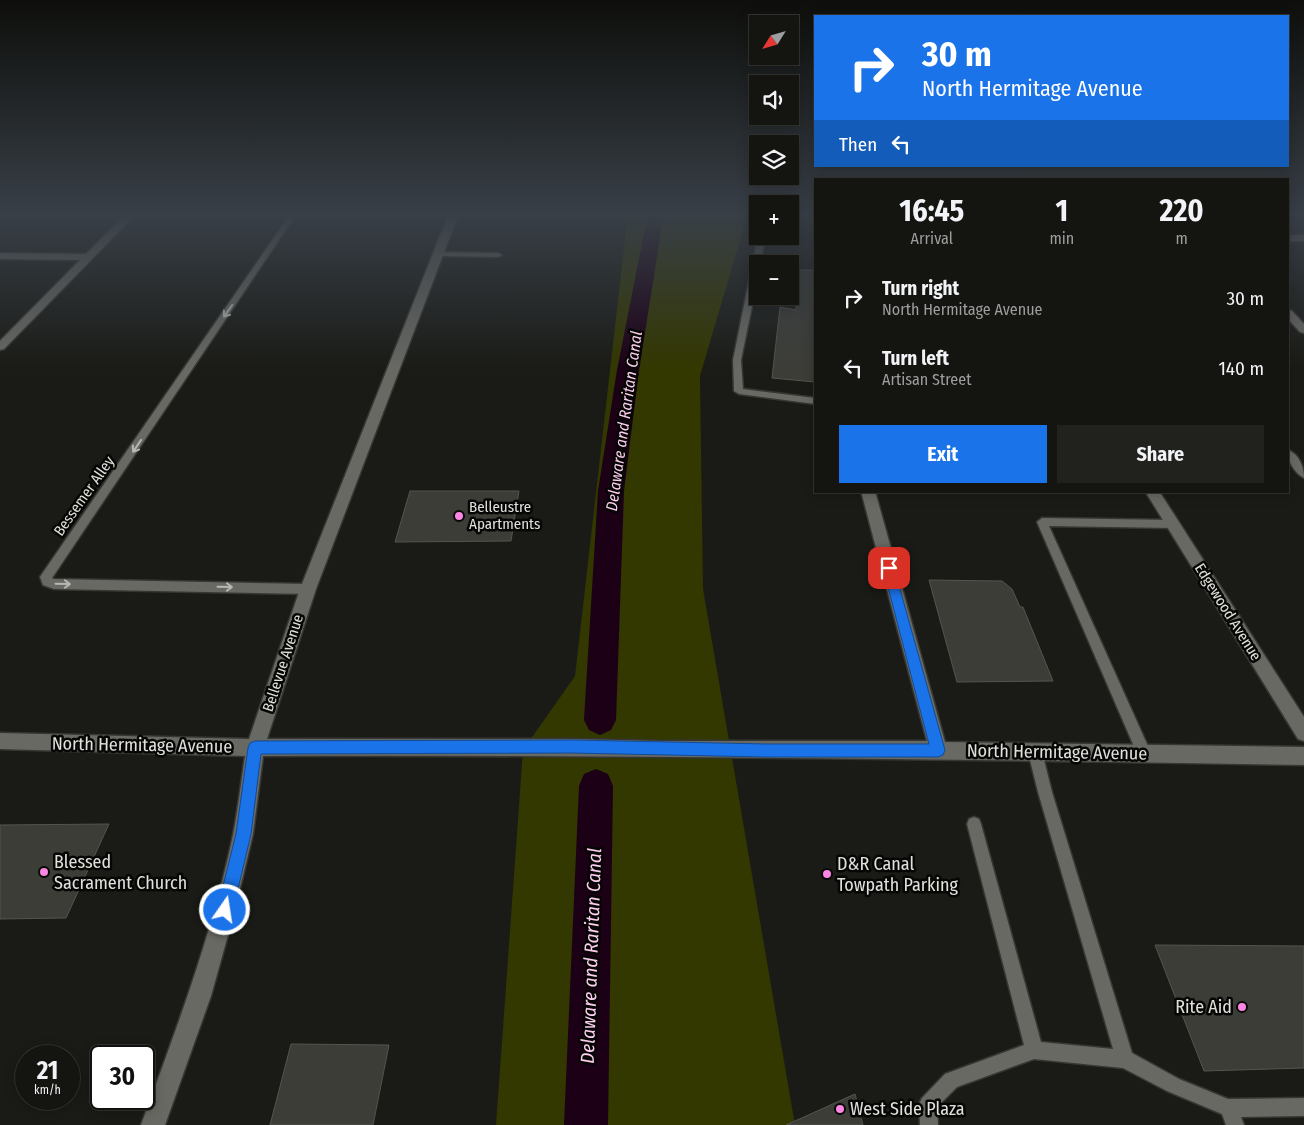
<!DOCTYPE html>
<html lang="en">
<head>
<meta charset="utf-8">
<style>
	body { margin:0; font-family:"Fira Sans Condensed",sans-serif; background:#21211e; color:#f1f3f6; height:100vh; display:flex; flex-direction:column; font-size:19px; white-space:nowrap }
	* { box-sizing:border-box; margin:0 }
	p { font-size:16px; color:#9d9e9f }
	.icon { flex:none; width:28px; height:28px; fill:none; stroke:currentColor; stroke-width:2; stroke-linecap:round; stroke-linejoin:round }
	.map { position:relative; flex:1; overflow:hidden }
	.drawer { position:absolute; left:814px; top:178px; width:475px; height:315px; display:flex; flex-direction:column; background:#141410; border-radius:0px; box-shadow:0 2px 12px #0003,0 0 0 1px #333330 }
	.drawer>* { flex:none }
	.guide { position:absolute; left:814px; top:15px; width:475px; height:152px; border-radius:0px; box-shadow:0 2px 12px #0003,0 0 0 1px #333330; background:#1a73e8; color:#fff; overflow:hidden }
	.needle { width:32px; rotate:233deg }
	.tools { position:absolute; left:749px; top:15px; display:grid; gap:10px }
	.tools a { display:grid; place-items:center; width:50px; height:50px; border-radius:0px; background:#141410; box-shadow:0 2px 12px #0003,0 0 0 1px #333330; font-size:25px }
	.speed { position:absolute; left:15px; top:1045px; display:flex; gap:10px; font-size:25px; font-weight:700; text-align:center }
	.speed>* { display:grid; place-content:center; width:65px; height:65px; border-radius:50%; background:#141410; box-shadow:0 2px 12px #0003,0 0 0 1px #333330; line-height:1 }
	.speed small { font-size:12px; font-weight:400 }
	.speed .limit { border:2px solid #111; border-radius:8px; background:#fff; color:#111 }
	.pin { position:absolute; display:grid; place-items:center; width:42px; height:42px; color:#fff; margin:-21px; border-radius:10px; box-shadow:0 2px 8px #0006 }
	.me { position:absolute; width:55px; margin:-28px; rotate:13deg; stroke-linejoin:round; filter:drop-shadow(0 0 4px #0008) }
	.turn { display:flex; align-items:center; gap:18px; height:105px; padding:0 25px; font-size:22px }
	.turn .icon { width:65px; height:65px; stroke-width:2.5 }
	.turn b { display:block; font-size:35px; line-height:42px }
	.then { display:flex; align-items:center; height:48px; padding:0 25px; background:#0003; gap:10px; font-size:19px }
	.eta { display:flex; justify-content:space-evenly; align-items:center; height:85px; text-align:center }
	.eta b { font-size:30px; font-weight:700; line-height:35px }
	.primary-button { display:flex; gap:10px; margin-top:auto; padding:10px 25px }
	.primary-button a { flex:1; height:58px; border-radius:0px; background:#1a73e8; color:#fff; font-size:20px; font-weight:700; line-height:58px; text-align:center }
	.primary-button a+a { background:#21211e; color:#f1f3f6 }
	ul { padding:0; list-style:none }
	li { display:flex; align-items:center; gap:15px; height:70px; padding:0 25px }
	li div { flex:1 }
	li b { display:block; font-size:19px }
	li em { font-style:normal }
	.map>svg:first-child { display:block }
</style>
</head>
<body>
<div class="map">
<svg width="1304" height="1125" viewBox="0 0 1304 1125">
	<rect width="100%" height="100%" fill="#1a1b16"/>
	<path fill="#333700" d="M 628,213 L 748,213 L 700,376 L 703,589 L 795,1125 L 496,1125 L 523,750 L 575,676 Z"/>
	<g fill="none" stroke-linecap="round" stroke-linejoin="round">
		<g fill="#1b0016" fill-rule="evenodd">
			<path d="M 648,213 L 664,213 L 639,370 L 624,491 L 616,720 L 611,730 L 600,735 L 589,730 L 584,720 L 598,491 L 617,370 Z"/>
			<path d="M 596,769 L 608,774 L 613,786 L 608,1125 L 564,1125 L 579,786 L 584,774 Z"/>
		</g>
	</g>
	<g fill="#3c3d37" stroke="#54554f">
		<path d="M 799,270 L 815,270 L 815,382 L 772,378 L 780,307 L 796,310 Z"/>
		<path d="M 410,491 L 519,491 L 511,541 L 395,542 Z"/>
		<path d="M 929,580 L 1002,581 L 1012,589 L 1020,607 L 1023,607 L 1053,681 L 957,682 Z"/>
		<path d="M 109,824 L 66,918 L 0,919 L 0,825 Z"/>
		<path d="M 1155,945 L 1304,946 L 1304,1068 L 1204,1071 Z"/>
		<path d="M 291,1044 L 389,1045 L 373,1125 L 270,1125 Z"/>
		<path d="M 855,1094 L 863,1125 L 786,1125 Z"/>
	</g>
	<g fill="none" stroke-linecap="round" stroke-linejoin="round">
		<g stroke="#363633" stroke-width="3">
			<g id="lane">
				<path d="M 291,213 L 297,213 L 52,578 L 54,579 L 308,584 L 312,586 L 314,589 L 312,592 L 308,594 L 54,589 L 43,585 L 40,577 L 42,574 Z"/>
				<path d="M 422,213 L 457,213 L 454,215 L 425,215 Z"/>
				<path d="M 758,236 L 766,236 L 760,264 L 758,264 L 758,277 L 741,360 L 743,389 L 815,398 L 815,404 L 739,394 L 734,391 L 733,360 Z"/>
				<path d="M 435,252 L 498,253 L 502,255 L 498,257 L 438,256 L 434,254 Z"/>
				<path d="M 1288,450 C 1299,454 1304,467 1304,478 C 1294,473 1287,460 1288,450 Z"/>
				<path d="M 1042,518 L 1172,520 L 1177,524 L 1172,528 L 1049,526 L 1151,753 L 1149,758 L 1144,759 L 1139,758 L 1037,522 Z"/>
				<path d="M 1035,746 L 1040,747 L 1042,752 L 1052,792 L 1132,1053 L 1179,1079 L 1228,1099 L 1304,1098 L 1304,1116 L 1241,1117 L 1244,1125 L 1226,1125 L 1222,1114 L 1167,1091 L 1123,1068 L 1034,1059 L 957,1087 L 937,1107 L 938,1125 L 920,1125 L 919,1104 L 922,1098 L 945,1074 L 1024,1045 L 967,824 L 969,819 L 974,817 L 979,819 L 981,824 L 1041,1042 L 1113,1049 L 1038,792 L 1028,752 L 1030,747 Z"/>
			</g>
		</g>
		<g stroke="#363633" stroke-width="3">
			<g id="street">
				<path d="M 127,213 L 137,213 L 4,349 L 0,350 L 0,341 L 80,260 L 0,259 L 0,253 L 86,254 Z"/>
				<path d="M 449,213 L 459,213 L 316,589 L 267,739 L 572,739 L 663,741 L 927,741 L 861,491 L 875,491 L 945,742 L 1304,747 L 1304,765 C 957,759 610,755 263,756 L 253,834 L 235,910 L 211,996 L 165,1125 L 141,1125 C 176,1030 212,935 233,835 C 238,809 241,782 245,756 L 0,749 L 0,733 L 249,739 L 300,589 Z"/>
				<rect x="1288" y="235" width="16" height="6"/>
				<path d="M 1288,310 L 1292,311 L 1304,324 L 1304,333 L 1300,332 L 1288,319 Z"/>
				<path d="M 1145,491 L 1159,491 L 1304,717 L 1304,741 L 1298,739 Z"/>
			</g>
		</g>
		<use href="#lane" fill="#686963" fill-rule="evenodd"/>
		<use href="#street" fill="#686963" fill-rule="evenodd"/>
	</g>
	<defs><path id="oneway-shaft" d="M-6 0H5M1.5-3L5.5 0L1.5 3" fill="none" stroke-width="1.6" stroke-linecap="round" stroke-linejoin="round" transform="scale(1.25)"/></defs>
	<g stroke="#b6b7b2">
		<use href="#oneway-shaft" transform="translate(228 311) rotate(125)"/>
		<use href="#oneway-shaft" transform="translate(137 446) rotate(124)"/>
		<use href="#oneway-shaft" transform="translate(63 584) rotate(1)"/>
		<use href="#oneway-shaft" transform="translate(225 587) rotate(1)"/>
	</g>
	<linearGradient id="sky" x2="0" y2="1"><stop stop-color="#0e0f0c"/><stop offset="0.58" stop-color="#383f47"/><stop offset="1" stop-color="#383f47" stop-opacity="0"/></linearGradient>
	<rect width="1304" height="370" fill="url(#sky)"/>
	<path fill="#1a73e8" stroke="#114b97" d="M 889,564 L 894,568 L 945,750 L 943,755 L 938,757 L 766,757 L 572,753 L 261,754 L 251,834 L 233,910 L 231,916 L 225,918 L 220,916 L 217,910 L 236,834 L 248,748 L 250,743 L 255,741 L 572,740 L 766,744 L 929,744 L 883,568 Z"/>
	<g fill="#fc86e4" stroke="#060604" stroke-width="2">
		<circle cx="459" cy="516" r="5"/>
		<circle cx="44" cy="872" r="5"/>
		<circle cx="827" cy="874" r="5"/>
		<circle cx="1242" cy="1007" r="5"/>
		<circle cx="840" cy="1109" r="5"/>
	</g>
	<g text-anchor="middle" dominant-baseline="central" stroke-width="5" stroke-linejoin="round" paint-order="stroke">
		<g font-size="15" fill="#e0e1dd" stroke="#060604">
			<text transform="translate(84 496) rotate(-55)">Bessemer Alley</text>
			<text transform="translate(1228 612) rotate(58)">Edgewood Avenue</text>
			<text transform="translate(283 663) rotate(-72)">Bellevue Avenue</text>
		</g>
		<g font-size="15" fill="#e0e1dd" stroke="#060604" text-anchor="start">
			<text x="469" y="507">Belleustre<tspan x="469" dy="17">Apartments</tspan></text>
		</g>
		<g font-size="16" font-style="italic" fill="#fecef1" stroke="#060604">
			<text transform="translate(624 421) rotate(-82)">Delaware and Raritan Canal</text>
		</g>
		<g font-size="18" fill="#e0e1dd" stroke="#060604">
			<text transform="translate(142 745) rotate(1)">North Hermitage Avenue</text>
			<text transform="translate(1057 752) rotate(1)">North Hermitage Avenue</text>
		</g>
		<g font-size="18" fill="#e0e1dd" stroke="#060604" text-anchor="start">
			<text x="54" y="862">Blessed<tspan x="54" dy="21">Sacrament Church</tspan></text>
			<text x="837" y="864">D&amp;R Canal<tspan x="837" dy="21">Towpath Parking</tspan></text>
			<text x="1232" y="1007" text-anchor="end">Rite Aid</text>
			<text x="850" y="1109">West Side Plaza</text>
		</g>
		<g font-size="19" font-style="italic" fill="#fecef1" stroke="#060604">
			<text transform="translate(591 956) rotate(-88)">Delaware and Raritan Canal</text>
		</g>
	</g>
</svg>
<div class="tools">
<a><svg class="needle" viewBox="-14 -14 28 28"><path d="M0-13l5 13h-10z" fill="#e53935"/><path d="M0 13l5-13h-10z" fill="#9d9e9f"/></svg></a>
<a><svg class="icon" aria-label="sound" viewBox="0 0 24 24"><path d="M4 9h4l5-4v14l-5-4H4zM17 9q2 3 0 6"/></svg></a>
<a><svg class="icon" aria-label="layers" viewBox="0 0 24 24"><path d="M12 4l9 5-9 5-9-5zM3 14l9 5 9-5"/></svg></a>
<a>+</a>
<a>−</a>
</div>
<div class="speed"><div>21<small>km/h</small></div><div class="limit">30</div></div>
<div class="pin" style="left:889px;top:568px;background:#d93025"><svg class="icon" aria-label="arrive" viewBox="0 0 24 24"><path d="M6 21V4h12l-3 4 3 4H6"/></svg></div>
<svg class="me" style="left:225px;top:910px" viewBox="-20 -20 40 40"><circle r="17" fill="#1a73e8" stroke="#fff" stroke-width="3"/><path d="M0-11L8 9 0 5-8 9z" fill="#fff"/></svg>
<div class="guide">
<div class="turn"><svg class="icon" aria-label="right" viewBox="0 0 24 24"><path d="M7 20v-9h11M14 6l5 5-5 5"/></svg><div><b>30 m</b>North Hermitage Avenue</div></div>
<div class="then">Then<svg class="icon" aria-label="left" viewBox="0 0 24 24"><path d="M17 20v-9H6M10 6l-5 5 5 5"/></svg></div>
</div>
<section class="drawer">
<div class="eta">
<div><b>16:45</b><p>Arrival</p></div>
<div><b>1</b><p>min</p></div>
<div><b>220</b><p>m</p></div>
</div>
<ul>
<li><svg class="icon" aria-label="right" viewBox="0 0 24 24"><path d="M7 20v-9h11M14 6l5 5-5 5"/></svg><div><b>Turn right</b><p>North Hermitage Avenue</p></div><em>30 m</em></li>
<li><svg class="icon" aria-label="left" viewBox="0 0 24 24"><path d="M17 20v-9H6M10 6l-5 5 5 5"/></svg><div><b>Turn left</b><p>Artisan Street</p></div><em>140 m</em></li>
</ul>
<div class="primary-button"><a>Exit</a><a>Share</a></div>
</section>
</div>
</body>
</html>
